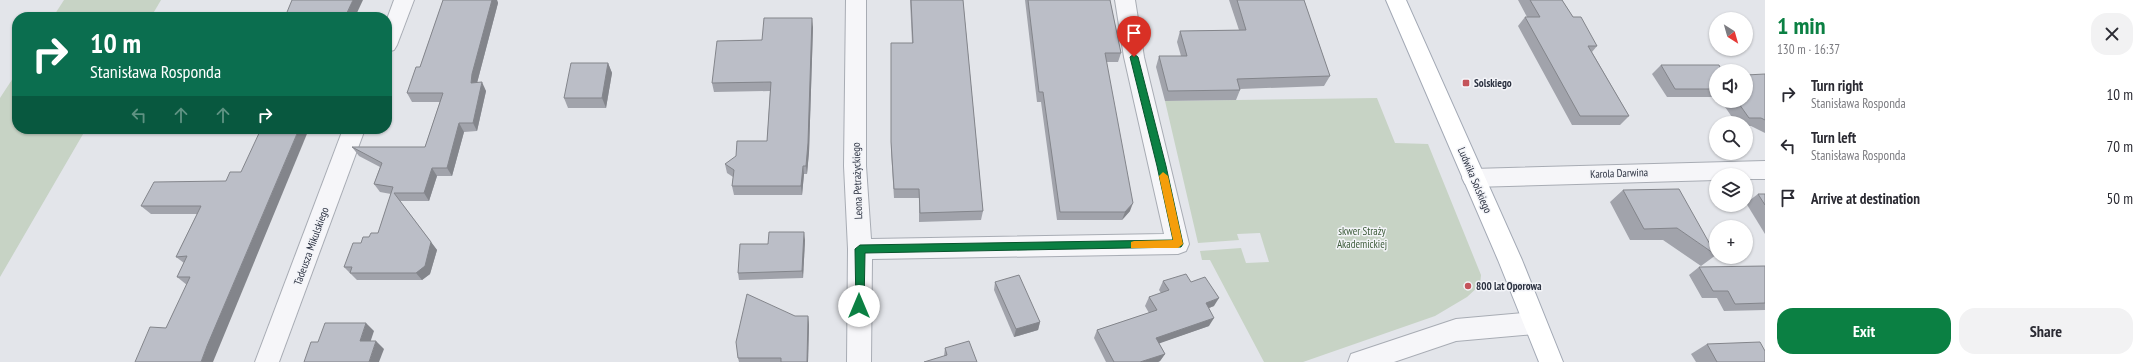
<!DOCTYPE html>
<html lang="en">
<head>
<meta charset="utf-8">
<style>
	body { margin:0; font-family:"PT Sans Narrow",sans-serif; background:#f2f2f3; color:#2b2b33; height:100vh; display:flex; flex-direction:column; font-size:15px; white-space:nowrap }
	* { box-sizing:border-box; margin:0 }
	p { font-size:13px; color:#7c7c81 }
	.icon { flex:none; width:22px; height:22px; fill:none; stroke:currentColor; stroke-width:2; stroke-linecap:round; stroke-linejoin:round }
	.map { position:relative; flex:1; overflow:hidden }
	.side { display:flex; flex-direction:column; background:#fff; width:380px }
	.side>* { flex:none }
	.banner { position:absolute; left:12px; top:12px; width:380px; height:122px; border-radius:16px; box-shadow:0 1px 3px #0004; background:#0b6e4f; color:#fff; overflow:hidden }
	.needle { width:26px; rotate:143deg }
	.fabs { position:absolute; left:1709px; top:12px; display:grid; gap:8px }
	.fabs a { display:grid; place-items:center; width:44px; height:44px; border-radius:50%; background:#fff; box-shadow:0 1px 3px #0004; font-size:20px }
	.pin { position:absolute; display:grid; place-items:center; width:34px; height:34px; color:#fff; margin:-41px -17px; border-radius:50% 50% 50% 0; rotate:-45deg; box-shadow:0 0 4px #0007 }
	.pin .icon { rotate:45deg }
	.me { position:absolute; width:44px; margin:-22px; rotate:0deg; stroke-linejoin:round; filter:drop-shadow(0 0 3px #0008) }
	.turn { display:flex; align-items:center; gap:14px; height:84px; padding:0 12px; font-size:18px }
	.turn .icon { width:52px; height:52px; stroke-width:2.5 }
	.turn b { display:block; font-size:28px; line-height:34px }
	.lanes { display:flex; align-items:center; height:38px; padding:0 12px; background:#0003; justify-content:center; gap:20px; direction:ltr }
	.lanes .off { opacity:.35 }
	.round { display:grid; place-items:center; flex:none; width:42px; height:42px; border-radius:16px; background:#f2f2f3 }
	.head { display:flex; align-items:center; justify-content:space-between; height:68px; padding:0 12px }
	h1 { font-size:24px; font-weight:700; line-height:30px; color:#0b8043 }
	.button { display:flex; gap:8px; margin-top:auto; padding:8px 12px }
	.button a { flex:1; height:46px; border-radius:16px; background:#0b8043; color:#fff; font-size:16px; font-weight:700; line-height:46px; text-align:center }
	.button a+a { background:#f2f2f3; color:#2b2b33 }
	ul { padding:0; list-style:none }
	li { display:flex; align-items:center; gap:12px; height:52px; padding:0 12px }
	li div { flex:1 }
	li b { display:block; font-size:15px }
	li em { font-style:normal }
	main { display:flex; flex:1; min-height:0 }
	.map>svg:first-child { display:block }
</style>
</head>
<body>
<main>
<div class="map">
<svg width="1765" height="362" viewBox="0 0 1765 362">
	<rect width="100%" height="100%" fill="#e3e5ea"/>
	<g fill="#c7d3c5">
		<path d="M 64,0 L 161,0 L 151,17 L 53,17 Z"/>
		<path d="M 17,72 L 17,129 L 86,129 L 0,277 L 0,98 Z"/>
		<path d="M 1377,98 L 1395,143 L 1428,144 L 1481,275 L 1480,285 L 1467,297 L 1435,316 L 1303,362 L 1264,362 L 1210,260 L 1202,260 L 1200,251 L 1241,248 L 1246,263 L 1269,262 L 1260,233 L 1237,234 L 1239,240 L 1198,243 L 1165,101 Z"/>
	</g>
	<g fill="none" stroke-linecap="round" stroke-linejoin="round">
		<g stroke="#a8acb4" stroke-width="2">
			<g id="minor">
				<path d="M 394,0 L 414,0 L 397,45 L 394,50 L 387,52 L 387,19 Z"/>
				<path d="M 846,0 L 866,0 L 866,166 L 871,239 L 1164,234 L 1124,57 L 1115,0 L 1135,0 L 1144,57 L 1189,244 L 1186,251 L 1178,254 L 872,259 L 871,362 L 847,362 L 848,249 L 844,166 Z"/>
				<path d="M 343,129 L 365,129 L 279,362 L 255,362 Z"/>
				<path d="M 1765,161 L 1765,179 L 1746,179 L 1746,175 L 1716,175 L 1716,180 L 1473,187 L 1465,184 L 1462,178 L 1465,172 L 1473,169 Z"/>
				<path d="M 1534,312 L 1543,315 L 1546,323 L 1543,331 L 1534,334 L 1456,341 L 1394,362 L 1348,362 L 1351,354 L 1456,319 Z"/>
			</g>
		</g>
		<g stroke="#a3a9b5" stroke-width="2">
			<path id="major" d="M 1386,0 L 1406,0 L 1522,260 L 1563,362 L 1539,362 L 1498,260 Z"/>
		</g>
		<use href="#minor" fill="#f6f6f9" fill-rule="evenodd"/>
		<use href="#major" fill="#fff" fill-rule="evenodd"/>
	</g>
	<g fill="#a1a3ab">
		<path d="M 443,0 L 497,0 L 498,3 L 477,83 L 486,91 L 477,131 L 464,132 L 452,176 L 437,176 L 429,201 L 400,201 L 437,250 L 430,274 L 422,280 L 357,280 L 344,267 L 361,243 L 369,237 L 378,233 L 391,194 L 380,192 L 374,184 L 380,167 L 359,156 L 352,147 L 425,147 L 440,102 L 412,102 L 407,93 L 420,67 Z"/>
		<path d="M 910,0 L 963,0 L 983,211 L 981,220 L 919,222 L 919,198 L 894,198 L 891,151 L 891,43 L 912,43 Z"/>
		<path d="M 1025,0 L 1110,0 L 1121,53 L 1118,62 L 1106,62 L 1130,211 L 1122,220 L 1057,220 L 1041,102 L 1037,102 Z"/>
		<path d="M 1229,0 L 1304,0 L 1330,76 L 1324,86 L 1240,89 L 1240,90 L 1236,100 L 1165,101 L 1156,67 L 1159,56 L 1181,56 L 1177,42 L 1180,31 L 1239,30 Z"/>
		<path d="M 1518,0 L 1562,0 L 1573,17 L 1597,46 L 1592,52 L 1629,116 L 1620,125 L 1572,125 L 1518,26 L 1525,17 L 1527,17 Z"/>
		<path d="M 813,27 L 809,152 L 807,174 L 804,174 L 802,195 L 734,195 L 732,186 L 733,177 L 727,173 L 725,164 L 767,141 L 770,91 L 714,92 L 712,83 Z"/>
		<path d="M 608,63 L 612,73 L 606,108 L 568,108 L 564,98 Z"/>
		<path d="M 1661,65 L 1716,71 L 1716,97 L 1667,97 L 1652,74 Z"/>
		<path d="M 1765,74 L 1765,133 L 1751,126 L 1746,126 L 1746,123 L 1736,123 L 1721,101 L 1746,101 Z"/>
		<path d="M 226,181 L 217,353 L 166,328 L 187,285 L 177,277 L 184,263 L 176,257 L 197,214 L 151,214 L 141,206 Z"/>
		<path d="M 1623,190 L 1716,255 L 1701,266 L 1663,240 L 1630,240 L 1610,202 Z"/>
		<path d="M 1758,194 L 1765,194 L 1765,234 L 1746,203 Z"/>
		<path d="M 805,240 L 803,278 L 739,280 L 738,273 L 768,244 Z"/>
		<path d="M 1765,266 L 1765,310 L 1724,311 L 1717,298 L 1702,298 L 1689,275 L 1699,267 Z"/>
		<path d="M 1163,281 L 1191,282 L 1214,306 L 1209,308 L 1209,326 L 1159,343 L 1165,354 L 1160,361 L 1158,362 L 1106,362 L 1094,338 L 1097,330 L 1149,313 L 1145,306 L 1149,297 L 1161,293 L 1159,290 Z"/>
		<path d="M 995,282 L 1040,322 L 1038,330 L 1014,337 L 994,290 Z"/>
		<path d="M 795,316 L 808,316 L 809,325 L 808,362 L 739,362 L 738,358 Z"/>
		<path d="M 1707,344 L 1765,362 L 1696,362 L 1691,354 Z"/>
		<path d="M 945,348 L 977,362 L 944,356 Z"/>
	</g>
	<g fill="#83858b">
		<path d="M 353,0 L 363,0 L 355,17 L 345,17 Z"/>
		<path d="M 492,0 L 497,0 L 498,3 L 477,83 L 471,83 L 472,74 Z"/>
		<path d="M 812,18 L 813,27 L 809,152 L 807,174 L 806,166 Z"/>
		<path d="M 608,63 L 612,73 L 606,108 L 602,98 Z"/>
		<path d="M 482,82 L 486,91 L 477,131 L 473,123 Z"/>
		<path d="M 459,123 L 464,132 L 452,176 L 447,168 Z"/>
		<path d="M 299,129 L 309,129 L 213,362 L 201,362 L 207,346 Z"/>
		<path d="M 803,166 L 804,174 L 802,195 L 801,186 Z"/>
		<path d="M 432,168 L 437,176 L 429,201 L 424,193 Z"/>
		<path d="M 1133,203 L 1130,211 L 1122,220 L 1125,212 Z"/>
		<path d="M 804,232 L 805,240 L 803,278 L 802,271 Z"/>
		<path d="M 431,242 L 437,250 L 430,274 L 422,280 L 416,273 Z"/>
		<path d="M 1219,298 L 1214,306 L 1201,311 L 1206,303 Z"/>
		<path d="M 808,316 L 809,325 L 808,362 L 807,362 Z"/>
		<path d="M 1214,318 L 1209,326 L 1152,346 L 1156,338 Z"/>
		<path d="M 1040,322 L 1038,330 L 1014,337 L 1016,329 Z"/>
		<path d="M 366,323 L 374,331 L 368,349 L 360,341 Z"/>
		<path d="M 376,341 L 384,349 L 379,362 L 369,362 Z"/>
		<path d="M 1165,354 L 1160,361 L 1158,362 L 1140,362 Z"/>
	</g>
	<g fill="#bbbec7" stroke="#83858b">
		<path d="M 292,0 L 353,0 L 345,17 L 285,17 Z"/>
		<path d="M 443,0 L 492,0 L 472,74 L 471,83 L 482,82 L 473,123 L 459,123 L 447,168 L 432,168 L 424,193 L 394,193 L 431,242 L 425,266 L 416,273 L 350,273 L 352,267 L 344,267 L 353,243 L 361,243 L 363,237 L 369,237 L 371,233 L 378,233 L 393,187 L 374,184 L 382,163 L 352,147 L 425,147 L 443,93 L 407,93 L 416,67 L 420,67 Z"/>
		<path d="M 911,0 L 963,0 L 983,211 L 920,213 L 919,189 L 894,189 L 891,142 L 891,43 L 913,43 Z"/>
		<path d="M 1028,0 L 1110,0 L 1121,53 L 1105,53 L 1133,203 L 1125,212 L 1060,212 L 1043,92 L 1039,92 Z"/>
		<path d="M 1237,0 L 1304,0 L 1330,76 L 1237,79 L 1240,90 L 1168,91 L 1159,56 L 1187,56 L 1180,31 L 1246,30 Z"/>
		<path d="M 1530,0 L 1562,0 L 1573,17 L 1581,17 L 1597,46 L 1588,46 L 1629,116 L 1580,116 L 1525,17 L 1540,17 Z"/>
		<path d="M 764,18 L 812,18 L 808,143 L 806,166 L 803,166 L 801,186 L 732,186 L 734,170 L 725,164 L 736,156 L 737,141 L 767,141 L 771,82 L 712,83 L 717,41 L 762,40 Z"/>
		<path d="M 571,63 L 608,63 L 602,98 L 564,98 Z"/>
		<path d="M 1661,65 L 1719,65 L 1722,71 L 1716,71 L 1716,89 L 1675,89 Z"/>
		<path d="M 1765,74 L 1765,120 L 1761,118 L 1749,118 L 1737,101 L 1746,101 L 1746,75 Z"/>
		<path d="M 261,129 L 299,129 L 207,346 L 201,362 L 135,362 L 150,327 L 166,328 L 190,277 L 177,277 L 187,256 L 176,257 L 201,206 L 141,206 L 154,182 L 226,181 L 230,172 L 241,172 Z"/>
		<path d="M 1679,189 L 1716,255 L 1677,228 L 1644,229 L 1623,190 Z"/>
		<path d="M 1758,194 L 1765,194 L 1765,205 Z"/>
		<path d="M 769,232 L 804,232 L 802,271 L 738,273 L 740,244 L 768,244 Z"/>
		<path d="M 1765,266 L 1765,303 L 1735,304 L 1728,291 L 1713,291 L 1699,267 Z"/>
		<path d="M 1186,274 L 1191,282 L 1205,277 L 1219,298 L 1206,303 L 1214,318 L 1156,338 L 1165,354 L 1140,362 L 1114,362 L 1097,330 L 1157,310 L 1149,297 L 1169,290 L 1163,281 Z"/>
		<path d="M 1019,275 L 1040,322 L 1016,329 L 995,282 Z"/>
		<path d="M 747,294 L 795,316 L 808,316 L 807,362 L 781,362 L 781,358 L 738,358 L 736,342 Z"/>
		<path d="M 325,323 L 366,323 L 360,341 L 376,341 L 369,362 L 304,362 L 311,342 L 318,342 Z"/>
		<path d="M 969,341 L 977,362 L 924,362 L 947,355 L 945,348 Z"/>
		<path d="M 1760,342 L 1765,351 L 1765,362 L 1717,362 L 1707,344 Z"/>
	</g>
	<path fill="#0b8043" stroke="#07532c" d="M 1134,54 L 1138,57 L 1166,166 L 1183,244 L 1181,247 L 865,253 L 864,306 L 859,310 L 856,309 L 855,249 L 860,245 L 1173,240 L 1157,166 L 1130,57 Z"/>
	<path fill="#f59e0b" d="M 1163,172 L 1168,176 L 1183,244 L 1178,248 L 1131,248 L 1131,242 L 1134,241 L 1173,240 L 1159,176 Z"/>
	<g fill="#c4535a" stroke="#f3f4f8" stroke-width="1.5">
		<rect x="1462" y="79" width="8" height="8" rx="2"/>
		<circle cx="1468" cy="286" r="4"/>
	</g>
	<g text-anchor="middle" dominant-baseline="central" stroke-width="3" stroke-linejoin="round" paint-order="stroke">
		<g font-size="11" font-weight="bold" fill="#2c3241" stroke="#f3f4f8" text-anchor="start">
			<text x="1474" y="83">Solskiego</text>
			<text x="1476" y="286">800 lat Oporowa</text>
		</g>
		<g font-size="11" fill="#2c3241" stroke="#f3f4f8">
			<text transform="translate(1619 173) rotate(-2)">Karola Darwina</text>
			<text transform="translate(1475 180) rotate(67)">Ludwika Solskiego</text>
			<text transform="translate(857 181) rotate(-92)">Leona Petrażyckiego</text>
			<text transform="translate(311 246) rotate(-70)">Tadeusza Mikulskiego</text>
		</g>
		<g font-size="11" fill="#3e5c3b" stroke="#f3f4f8">
			<text x="1362" y="231">skwer Straży<tspan x="1362" dy="13">Akademickiej</tspan></text>
		</g>
	</g>
</svg>
<div class="fabs">
<a><svg class="needle" viewBox="-14 -14 28 28"><path d="M0-13l5 13h-10z" fill="#e53935"/><path d="M0 13l5-13h-10z" fill="#7c7c81"/></svg></a>
<a><svg class="icon" aria-label="sound" viewBox="0 0 24 24"><path d="M4 9h4l5-4v14l-5-4H4zM17 9q2 3 0 6"/></svg></a>
<a><svg class="icon" aria-label="search" viewBox="0 0 24 24"><circle cx="10" cy="10" r="6"/><path d="M15 15l6 6"/></svg></a>
<a><svg class="icon" aria-label="layers" viewBox="0 0 24 24"><path d="M12 4l9 5-9 5-9-5zM3 14l9 5 9-5"/></svg></a>
<a>+</a>
</div>
<div class="pin" style="left:1134px;top:57px;background:#d93025"><svg class="icon" aria-label="arrive" viewBox="0 0 24 24"><path d="M6 21V4h12l-3 4 3 4H6"/></svg></div>
<svg class="me" style="left:859px;top:306px" viewBox="-20 -20 40 40"><circle r="19" fill="#fff"/><path d="M0-13L10 11 0 6-10 11z" fill="#0b8043"/></svg>
<div class="banner">
<div class="turn"><svg class="icon" aria-label="right" viewBox="0 0 24 24"><path d="M7 20v-9h11M14 6l5 5-5 5"/></svg><div><b>10 m</b>Stanisława Rosponda</div></div>
<div class="lanes"><svg class="icon off" aria-label="left" viewBox="0 0 24 24"><path d="M17 20v-9H6M10 6l-5 5 5 5"/></svg><svg class="icon off" aria-label="ahead" viewBox="0 0 24 24"><path d="M12 20V5M6 11l6-6 6 6"/></svg><svg class="icon off" aria-label="ahead" viewBox="0 0 24 24"><path d="M12 20V5M6 11l6-6 6 6"/></svg><svg class="icon" aria-label="right" viewBox="0 0 24 24"><path d="M7 20v-9h11M14 6l5 5-5 5"/></svg></div>
</div>
</div>
<section class="side">
<div class="head"><div><h1>1 min</h1><p>130 m · 16:37</p></div><a class="round"><svg class="icon" aria-label="close" viewBox="0 0 24 24"><path d="M6 6l12 12M18 6L6 18"/></svg></a></div>
<ul>
<li><svg class="icon" aria-label="right" viewBox="0 0 24 24"><path d="M7 20v-9h11M14 6l5 5-5 5"/></svg><div><b>Turn right</b><p>Stanisława Rosponda</p></div><em>10 m</em></li>
<li><svg class="icon" aria-label="left" viewBox="0 0 24 24"><path d="M17 20v-9H6M10 6l-5 5 5 5"/></svg><div><b>Turn left</b><p>Stanisława Rosponda</p></div><em>70 m</em></li>
<li><svg class="icon" aria-label="arrive" viewBox="0 0 24 24"><path d="M6 21V4h12l-3 4 3 4H6"/></svg><div><b>Arrive at destination</b></div><em>50 m</em></li>
</ul>
<div class="button"><a>Exit</a><a>Share</a></div>
</section>
</main>
</body>
</html>
